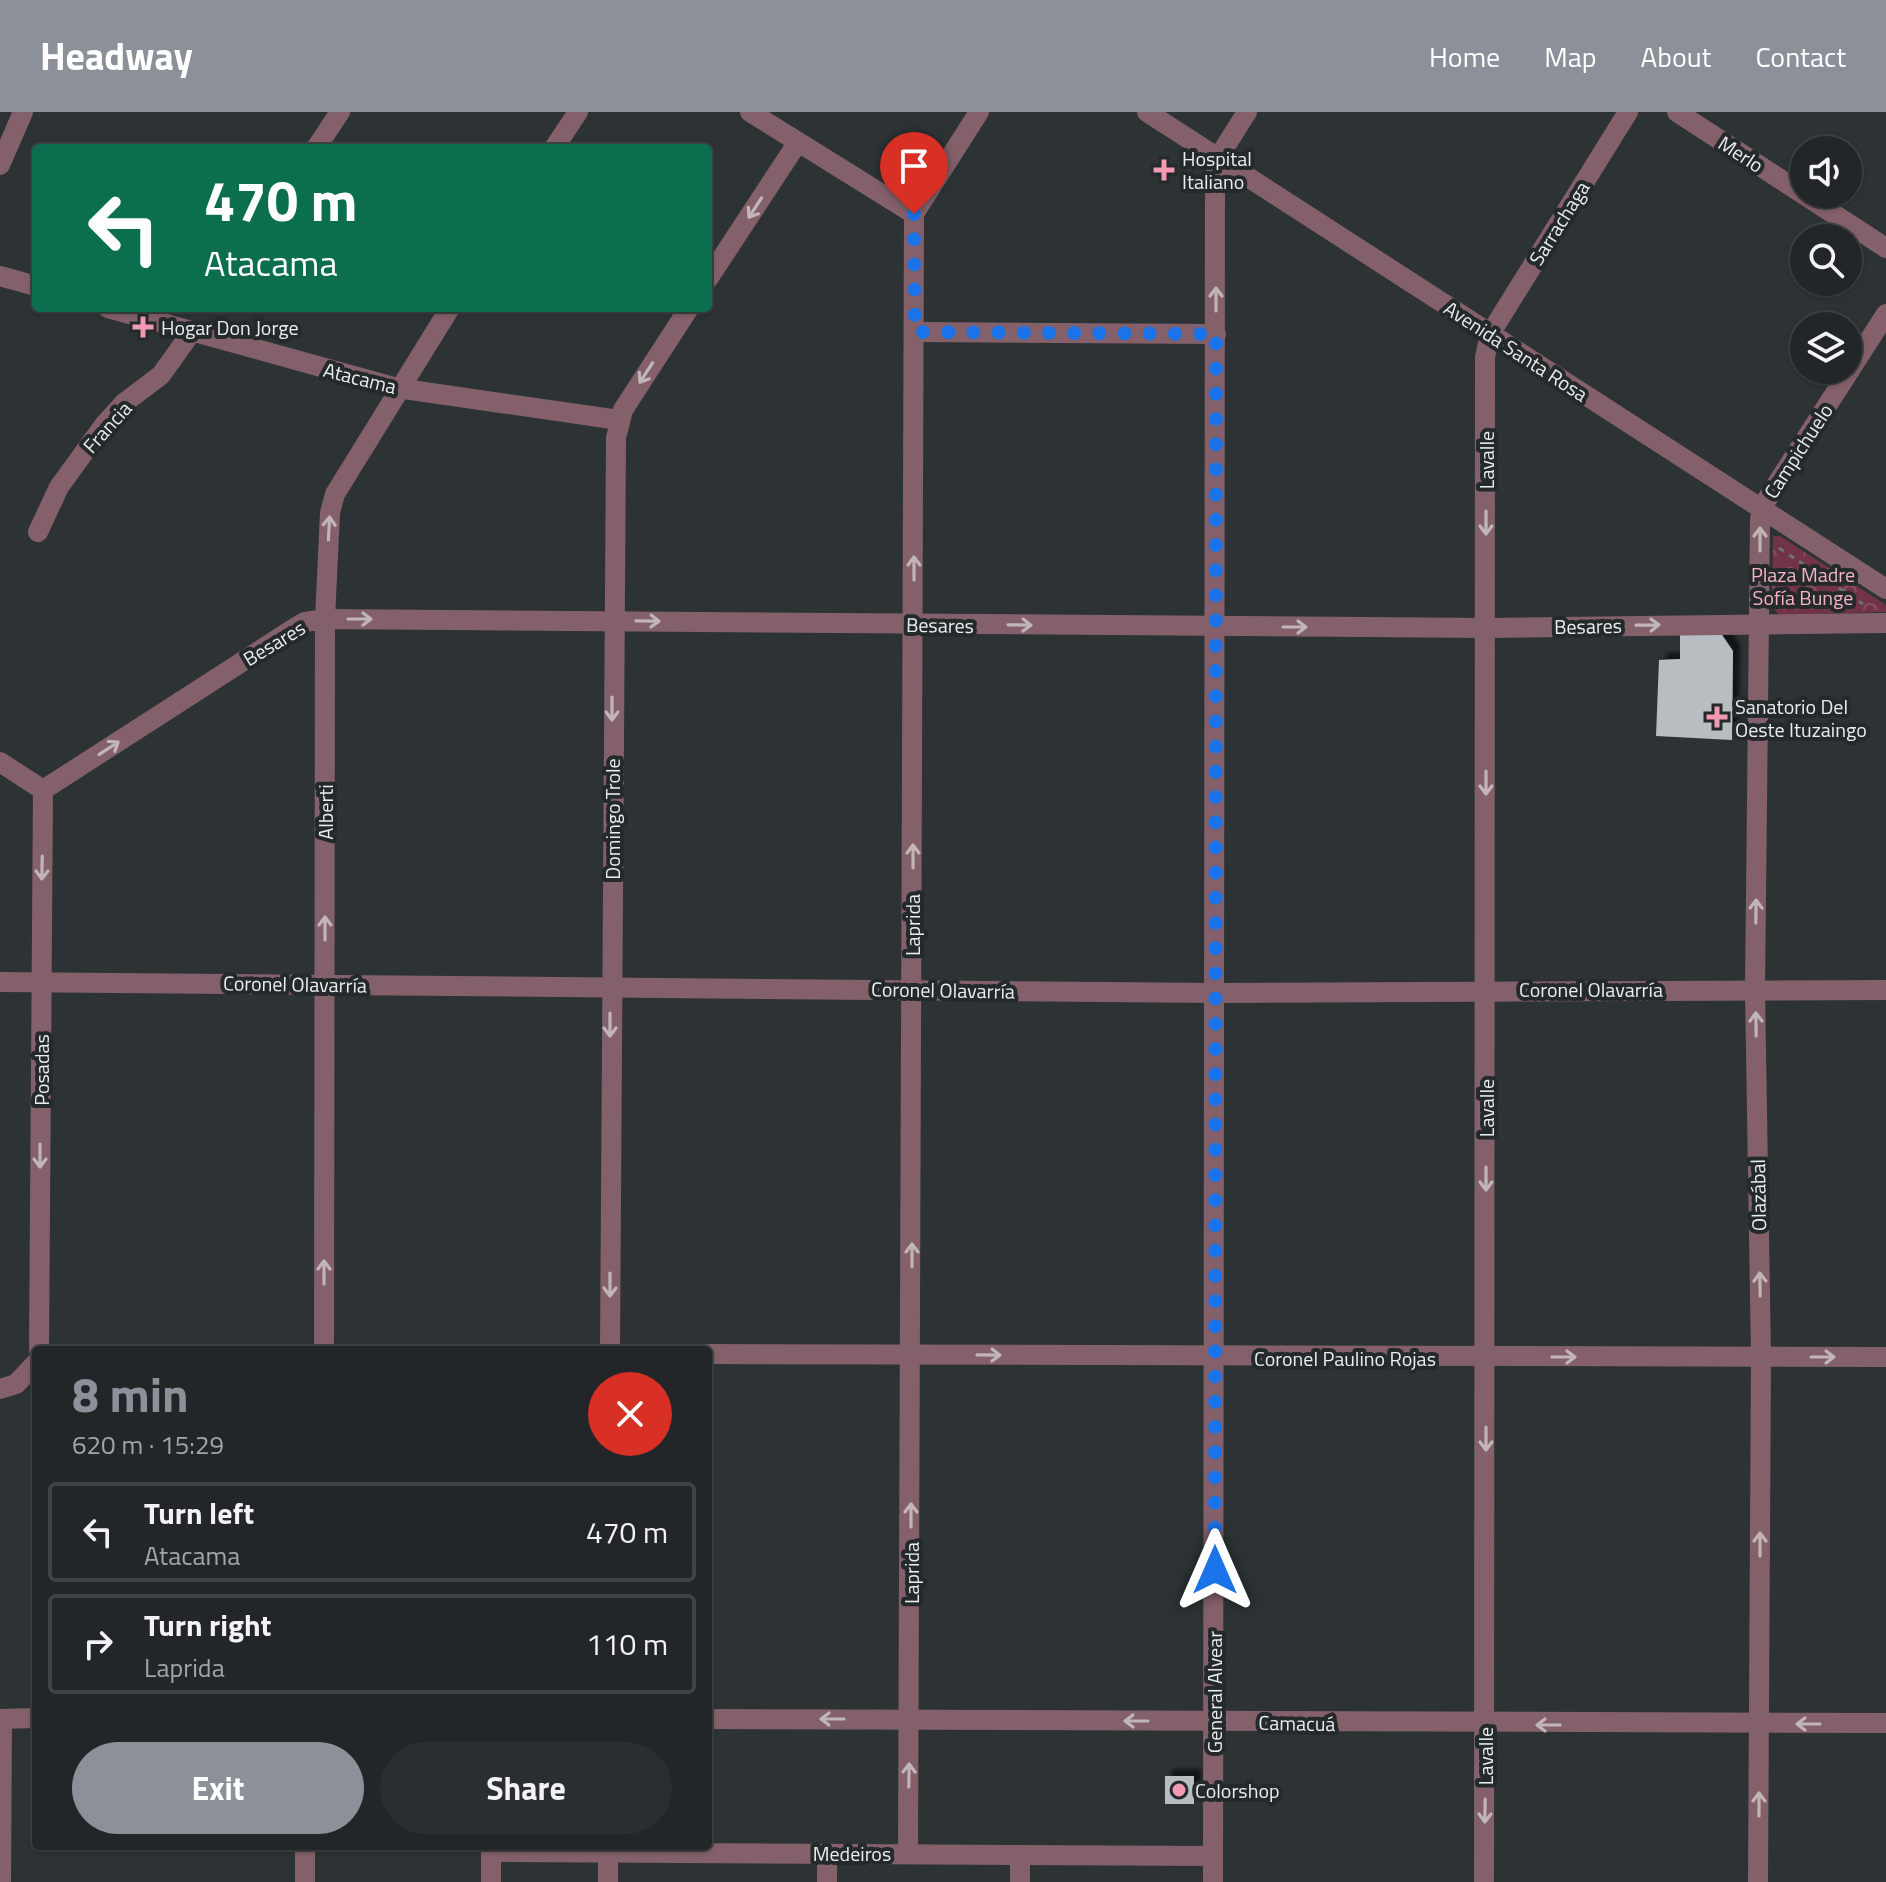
<!DOCTYPE html>
<html lang="en">
<head>
<meta charset="utf-8">
<style>
	body { margin:0; font-family:"Titillium Web",sans-serif; background:#2a2e30; color:#f1f3f6; height:100vh; display:flex; flex-direction:column; font-size:30px; white-space:nowrap }
	* { box-sizing:border-box; margin:0 }
	p { font-size:26px; color:#a2a5a8 }
	.icon { flex:none; width:44px; height:44px; fill:none; stroke:currentColor; stroke-width:2; stroke-linecap:round; stroke-linejoin:round }
	.map { position:relative; flex:1; overflow:hidden }
	.side { position:absolute; left:32px; top:1234px; width:680px; height:504px; display:flex; flex-direction:column; background:#222628; border-radius:8px; box-shadow:0 2px 6px #0004,0 0 0 2px #3f4345 }
	.side>* { flex:none }
	.top-card { position:absolute; left:32px; top:32px; width:680px; height:168px; border-radius:8px; box-shadow:0 2px 6px #0004,0 0 0 2px #3f4345; background:#0b6e4f; color:#fff; overflow:hidden }
	.controls { position:absolute; left:1790px; top:24px; display:grid; gap:16px }
	.controls a { display:grid; place-items:center; width:72px; height:72px; border-radius:50%; background:#222628; box-shadow:0 2px 6px #0004,0 0 0 2px #3f4345; font-size:40px }
	.pin { position:absolute; display:grid; place-items:center; width:68px; height:68px; color:#fff; margin:-82px -34px; border-radius:50% 50% 50% 0; rotate:-45deg; box-shadow:0 0 8px #0007 }
	.pin .icon { rotate:45deg }
	.me { position:absolute; width:88px; margin:-44px; rotate:0deg; stroke-linejoin:round; filter:drop-shadow(0 0 6px #0008) }
	.turn { display:flex; align-items:center; gap:28px; height:168px; padding:0 40px; font-size:36px }
	.turn .icon { width:104px; height:104px; stroke-width:2.5 }
	.turn b { display:block; font-size:56px; line-height:68px }
	.round { display:grid; place-items:center; flex:none; width:84px; height:84px; border-radius:42px; background:#2a2e30 }
	.overview { display:flex; align-items:center; justify-content:space-between; height:136px; padding:0 40px }
	h1 { font-size:48px; font-weight:700; line-height:60px; color:#8c9099 }
	.primary-button { display:flex; gap:16px; margin-top:auto; padding:16px 40px }
	.primary-button a { flex:1; height:92px; border-radius:48px; background:#8c9099; color:#fff; font-size:32px; font-weight:700; line-height:92px; text-align:center }
	.primary-button a+a { background:#2a2e30; color:#f1f3f6 }
	ul { padding:0; list-style:none }
	li { display:flex; align-items:center; gap:24px; height:100px; margin:0 16px 12px; padding:0 24px; border:4px solid #3f4345; border-radius:8px }
	li div { flex:1 }
	li b { display:block; font-size:30px }
	li em { font-style:normal }
	header { display:flex; align-items:center; gap:48px; box-sizing:border-box; height:112px; padding:0 40px; background:#8c9099; color:#fff }
	header strong { font-size:38px }
	nav { display:flex; gap:44px; margin-inline-start:auto; font-size:28px }
	.map>svg:first-child { display:block }
</style>
</head>
<body>
<header>
<strong>Headway</strong>
<nav><a>Home</a><a>Map</a><a>About</a><a>Contact</a></nav>
</header>
<div class="map">
<svg width="1886" height="1770" viewBox="0 0 1886 1770">
	<defs>
		<pattern id="forest-crowns" width="20" height="18" patternUnits="userSpaceOnUse" patternTransform="scale(2)"><rect width="20" height="18" fill="#723347"/><path d="M2 6a3 3 0 1 1 6 0M12 15a3 3 0 1 1 6 0" fill="none" stroke="#865162"/></pattern>
		<filter id="shadow"><feDropShadow dx="7" dy="-7" stdDeviation="2" flood-color="#0009"/></filter>
	</defs>
	<rect width="100%" height="100%" fill="#2d3335"/>
	<path fill="url(#forest-crowns)" d="M 1773,424 L 1780,424 L 1886,493 L 1886,500 L 1779,503 L 1772,494 Z"/>
	<g fill="#b7bdc0" filter="url(#shadow)">
		<path d="M 1680,523 L 1722,523 L 1733,539 L 1732,628 L 1656,624 L 1659,548 L 1680,547 Z"/>
		<rect x="1165" y="1664" width="29" height="28"/>
	</g>
	<g fill="none" stroke-linecap="round" stroke-linejoin="round">
		<path stroke="#6c7173" stroke-width="3" stroke-dasharray="6 6" stroke-linecap="butt" d="M 1779,436 L 1863,492"/>
		<g stroke="#84616a" stroke-width="20">
			<path d="M 750,0 L 914,102"/>
			<path d="M 1677,0 L 1886,136"/>
			<path d="M 316,36 L 340,0"/>
			<path d="M 554,36 L 578,0"/>
			<path d="M 1218,46 L 1247,0"/>
			<path d="M 0,164 L 36,174"/>
			<path d="M 708,167 L 798,30"/>
			<path d="M 108,196 L 397,276 L 619,308"/>
			<path d="M 915,220 L 1216,222"/>
			<path d="M 38,420 L 59,375 L 104,313 L 124,291 L 161,263 L 191,221"/>
			<path d="M 0,650 L 43,678"/>
			<path d="M 43,678 L 293,517 L 305,510 L 325,507 L 1487,516 L 1886,511"/>
			<path d="M 0,870 L 1216,881 L 1886,878"/>
			<path d="M 39,1238 L 43,678"/>
			<path d="M 324,1238 L 325,507 L 330,401 L 335,382 L 450,196"/>
			<path d="M 610,1238 L 616,326 L 623,298 L 689,196"/>
			<path d="M 708,1242 L 1886,1245"/>
			<path d="M 0,1277 L 16,1272 L 36,1251"/>
			<path d="M 0,1607 L 36,1606"/>
			<path d="M 708,1607 L 1886,1611"/>
			<path d="M 491,1734 L 491,1770"/>
			<path d="M 608,1734 L 608,1770"/>
			<path d="M 491,1740 L 1213,1744"/>
			<path d="M 827,1741 L 827,1770"/>
			<path d="M 908,1741 L 914,102 L 979,0"/>
			<path d="M 1020,1743 L 1020,1770"/>
			<path d="M 1,1770 L 2,1607"/>
			<path d="M 305,1770 L 305,1734"/>
			<path d="M 1484,1770 L 1485,245 L 1490,222 L 1628,0"/>
			<path d="M 1758,1770 L 1761,1245 L 1755,877 L 1760,408 L 1762,395 L 1886,202"/>
		</g>
		<g stroke="#84616a" stroke-width="20">
			<path d="M 1147,0 L 1886,477"/>
			<path d="M 0,53 L 23,0"/>
			<path d="M 1213,1770 L 1215,69 L 1218,46"/>
		</g>
	</g>
	<defs><path id="oneway-shaft" d="M-6 0H5M1.5-3L5.5 0L1.5 3" fill="none" stroke-width="1.6" stroke-linecap="round" stroke-linejoin="round" transform="scale(2)"/></defs>
	<g stroke="#c1b5b9">
		<use href="#oneway-shaft" transform="translate(755 96) rotate(123)"/>
		<use href="#oneway-shaft" transform="translate(1216 187) rotate(-90)"/>
		<use href="#oneway-shaft" transform="translate(646 261) rotate(123)"/>
		<use href="#oneway-shaft" transform="translate(1486 411) rotate(90)"/>
		<use href="#oneway-shaft" transform="translate(329 416) rotate(-87)"/>
		<use href="#oneway-shaft" transform="translate(1760 427) rotate(-90)"/>
		<use href="#oneway-shaft" transform="translate(914 456) rotate(-90)"/>
		<use href="#oneway-shaft" transform="translate(360 507)"/>
		<use href="#oneway-shaft" transform="translate(648 509) rotate(1)"/>
		<use href="#oneway-shaft" transform="translate(1020 513) rotate(1)"/>
		<use href="#oneway-shaft" transform="translate(1648 513) rotate(-1)"/>
		<use href="#oneway-shaft" transform="translate(1295 515)"/>
		<use href="#oneway-shaft" transform="translate(612 597) rotate(90)"/>
		<use href="#oneway-shaft" transform="translate(109 636) rotate(-33)"/>
		<use href="#oneway-shaft" transform="translate(1486 671) rotate(90)"/>
		<use href="#oneway-shaft" transform="translate(913 744) rotate(-90)"/>
		<use href="#oneway-shaft" transform="translate(42 756) rotate(91)"/>
		<use href="#oneway-shaft" transform="translate(1756 799) rotate(-89)"/>
		<use href="#oneway-shaft" transform="translate(325 816) rotate(-90)"/>
		<use href="#oneway-shaft" transform="translate(1756 912) rotate(-91)"/>
		<use href="#oneway-shaft" transform="translate(610 913) rotate(90)"/>
		<use href="#oneway-shaft" transform="translate(40 1044) rotate(90)"/>
		<use href="#oneway-shaft" transform="translate(1486 1067) rotate(90)"/>
		<use href="#oneway-shaft" transform="translate(912 1143) rotate(-90)"/>
		<use href="#oneway-shaft" transform="translate(324 1160) rotate(-90)"/>
		<use href="#oneway-shaft" transform="translate(1760 1172) rotate(-91)"/>
		<use href="#oneway-shaft" transform="translate(610 1173) rotate(90)"/>
		<use href="#oneway-shaft" transform="translate(989 1243) rotate(1)"/>
		<use href="#oneway-shaft" transform="translate(1564 1245)"/>
		<use href="#oneway-shaft" transform="translate(1823 1245)"/>
		<use href="#oneway-shaft" transform="translate(1486 1327) rotate(90)"/>
		<use href="#oneway-shaft" transform="translate(911 1403) rotate(-90)"/>
		<use href="#oneway-shaft" transform="translate(1760 1432) rotate(-90)"/>
		<use href="#oneway-shaft" transform="translate(832 1607) rotate(180)"/>
		<use href="#oneway-shaft" transform="translate(1136 1609) rotate(-180)"/>
		<use href="#oneway-shaft" transform="translate(1808 1612) rotate(180)"/>
		<use href="#oneway-shaft" transform="translate(1548 1613) rotate(180)"/>
		<use href="#oneway-shaft" transform="translate(909 1663) rotate(-89)"/>
		<use href="#oneway-shaft" transform="translate(1759 1692) rotate(-90)"/>
		<use href="#oneway-shaft" transform="translate(1485 1699) rotate(91)"/>
	</g>
	<g fill="none" stroke-linecap="round" stroke-linejoin="round">
		<path stroke="#1a73e8" stroke-width="14" stroke-dasharray="0 25.2" d="M 914,102 L 915,220 L 1216,222 L 1215,1458"/>
	</g>
	<g fill="#f19ab2" stroke="#24292b" stroke-width="3">
		<path d="M1160 46h8v8h8v8h-8v8h-8v-8h-8v-8h8z"/>
		<path d="M139 203h8v8h8v8h-8v8h-8v-8h-8v-8h8z"/>
		<path d="M1713 593h8v8h8v8h-8v8h-8v-8h-8v-8h8z"/>
		<circle cx="1179" cy="1678" r="8"/>
	</g>
	<g text-anchor="middle" dominant-baseline="central" stroke-width="8" stroke-linejoin="round" paint-order="stroke">
		<g font-size="20" fill="#eaedee" stroke="#24292b">
			<text transform="translate(1741 42) rotate(33)">Merlo</text>
			<text transform="translate(1559 111) rotate(-58)">Sarrachaga</text>
			<text transform="translate(1516 239) rotate(33)">Avenida Santa Rosa</text>
			<text transform="translate(360 266) rotate(14)">Atacama</text>
			<text transform="translate(107 315) rotate(-48)">Francia</text>
			<text transform="translate(1798 339) rotate(-57)">Campichuelo</text>
			<text transform="translate(1486 348) rotate(-90)">Lavalle</text>
			<text transform="translate(940 513) rotate(1)">Besares</text>
			<text transform="translate(1588 514) rotate(-1)">Besares</text>
			<text transform="translate(274 531) rotate(-31)">Besares</text>
			<text transform="translate(325 700) rotate(-90)">Alberti</text>
			<text transform="translate(612 707) rotate(-90)">Domingo Trole</text>
			<text transform="translate(912 813) rotate(-90)">Laprida</text>
			<text transform="translate(295 872) rotate(1)">Coronel Olavarría</text>
			<text x="1591" y="877">Coronel Olavarría</text>
			<text transform="translate(943 878) rotate(1)">Coronel Olavarría</text>
			<text transform="translate(41 958) rotate(-90)">Posadas</text>
			<text transform="translate(1486 996) rotate(-90)">Lavalle</text>
			<text transform="translate(1758 1083) rotate(-91)">Olazábal</text>
			<text x="1345" y="1246">Coronel Paulino Rojas</text>
			<text transform="translate(911 1461) rotate(-90)">Laprida</text>
			<text transform="translate(1214 1580) rotate(-90)">General Alvear</text>
			<text transform="translate(1297 1611) rotate(1)">Camacuá</text>
			<text transform="translate(1485 1644) rotate(-90)">Lavalle</text>
			<text x="852" y="1741">Medeiros</text>
		</g>
		<g font-size="20" fill="#eaedee" stroke="#24292b" text-anchor="start">
			<text x="1182" y="46">Hospital<tspan x="1182" dy="23">Italiano</tspan></text>
			<text x="161" y="215">Hogar Don Jorge</text>
			<text x="1735" y="594">Sanatorio Del<tspan x="1735" dy="23">Oeste Ituzaingo</tspan></text>
			<text x="1195" y="1678">Colorshop</text>
		</g>
		<g font-size="20" fill="#f5b2c3" stroke="#24292b">
			<text x="1803" y="462">Plaza Madre<tspan x="1803" dy="23">Sofía Bunge</tspan></text>
		</g>
	</g>
</svg>
<div class="controls">
<a><svg class="icon" aria-label="sound" viewBox="0 0 24 24"><path d="M4 9h4l5-4v14l-5-4H4zM17 9q2 3 0 6"/></svg></a>
<a><svg class="icon" aria-label="search" viewBox="0 0 24 24"><circle cx="10" cy="10" r="6"/><path d="M15 15l6 6"/></svg></a>
<a><svg class="icon" aria-label="layers" viewBox="0 0 24 24"><path d="M12 4l9 5-9 5-9-5zM3 14l9 5 9-5"/></svg></a>
</div>
<div class="pin" style="left:914px;top:102px;background:#d93025"><svg class="icon" aria-label="arrive" viewBox="0 0 24 24"><path d="M6 21V4h12l-3 4 3 4H6"/></svg></div>
<svg class="me" style="left:1215px;top:1458px" viewBox="-20 -20 40 40"><path d="M0-17L14 15 0 8-14 15z" fill="#1a73e8" stroke="#fff" stroke-width="4"/></svg>
<div class="top-card">
<div class="turn"><svg class="icon" aria-label="left" viewBox="0 0 24 24"><path d="M17 20v-9H6M10 6l-5 5 5 5"/></svg><div><b>470 m</b>Atacama</div></div>
</div>
<section class="side">
<div class="overview"><div><h1>8 min</h1><p>620 m · 15:29</p></div><a class="round" style="background:#d93025;color:#fff"><svg class="icon" aria-label="close" viewBox="0 0 24 24"><path d="M6 6l12 12M18 6L6 18"/></svg></a></div>
<ul>
<li><svg class="icon" aria-label="left" viewBox="0 0 24 24"><path d="M17 20v-9H6M10 6l-5 5 5 5"/></svg><div><b>Turn left</b><p>Atacama</p></div><em>470 m</em></li>
<li><svg class="icon" aria-label="right" viewBox="0 0 24 24"><path d="M7 20v-9h11M14 6l5 5-5 5"/></svg><div><b>Turn right</b><p>Laprida</p></div><em>110 m</em></li>
</ul>
<div class="primary-button"><a>Exit</a><a>Share</a></div>
</section>
</div>
</body>
</html>
